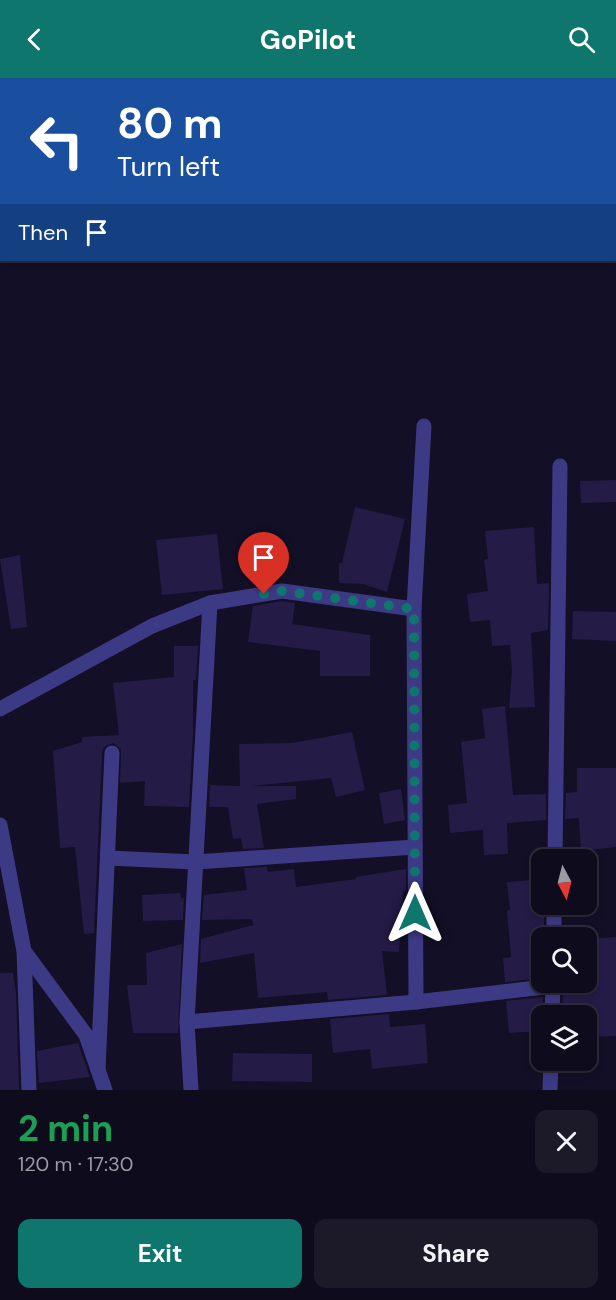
<!DOCTYPE html>
<html lang="en">
<head>
<meta charset="utf-8">
<style>
	body { margin:0; font-family:"DM Sans",sans-serif; background:#1c1929; color:#f1f3f6; height:100vh; display:flex; flex-direction:column; font-size:22px; white-space:nowrap }
	* { box-sizing:border-box; margin:0 }
	p { font-size:20px; color:#9b9ba3 }
	.icon { flex:none; width:33px; height:33px; fill:none; stroke:currentColor; stroke-width:2; stroke-linecap:round; stroke-linejoin:round }
	.map { position:relative; height:1012px; overflow:hidden }
	.panel { display:flex; flex-direction:column; background:#0e0b1c; flex:1 }
	.panel>* { flex:none }
	.banner { position:absolute; left:0px; top:0px; width:616px; height:183px; box-shadow:0 3px 9px #0003,0 0 0 2px #2e2b3b; background:#1a4fa0; color:#fff; overflow:hidden }
	.needle { width:39px; rotate:173deg }
	.buttons { position:absolute; left:531px; top:771px; display:grid; gap:12px }
	.buttons a { display:grid; place-items:center; width:66px; height:66px; border-radius:12px; background:#0e0b1c; box-shadow:0 3px 9px #0003,0 0 0 2px #2e2b3b; font-size:30px }
	.pin { position:absolute; display:grid; place-items:center; width:51px; height:51px; color:#fff; margin:-62px -26px; border-radius:50% 50% 50% 0; rotate:-45deg; box-shadow:0 0 6px #0007 }
	.pin .icon { rotate:45deg }
	.me { position:absolute; width:66px; margin:-33px; rotate:0deg; stroke-linejoin:round; filter:drop-shadow(0 0 4px #0008) }
	.turn { display:flex; align-items:center; gap:21px; height:126px; padding:0 18px; font-size:27px }
	.turn .icon { width:78px; height:78px; stroke-width:2.5 }
	.turn b { display:block; font-size:42px; line-height:51px }
	.then { display:flex; align-items:center; height:57px; padding:0 18px; background:#0003; gap:12px; font-size:22px }
	.round { display:grid; place-items:center; flex:none; width:63px; height:63px; border-radius:12px; background:#1c1929 }
	.headline { display:flex; align-items:center; justify-content:space-between; height:102px; padding:0 18px }
	h1 { font-size:36px; font-weight:700; line-height:45px; color:#1e9e55 }
	.action { display:flex; gap:12px; margin-top:auto; padding:12px 18px }
	.action a { flex:1; height:69px; border-radius:12px; background:#0f766e; color:#fff; font-size:24px; font-weight:700; line-height:69px; text-align:center }
	.action a+a { background:#1c1929; color:#f1f3f6 }
	header { display:flex; justify-content:space-between; align-items:center; height:78px; padding:0 18px; background:#0f766e; color:#fff; font-size:27px; font-weight:700 }
	.map>svg:first-child { display:block }
</style>
</head>
<body>
<header><svg class="icon" aria-label="back" viewBox="0 0 24 24"><path d="M15 5l-7 7 7 7"/></svg>GoPilot<svg class="icon" aria-label="search" viewBox="0 0 24 24"><circle cx="10" cy="10" r="6"/><path d="M15 15l6 6"/></svg></header>
<div class="map">
<svg width="616" height="1012" viewBox="0 0 616 1012">
	<rect width="100%" height="100%" fill="#130f26"/>
	<g fill="#241b47">
		<path d="M 616,402 L 616,424 L 581,425 L 580,403 Z"/>
		<path d="M 355,429 L 405,441 L 387,514 L 363,506 L 339,505 L 339,485 L 342,485 Z"/>
		<path d="M 534,449 L 537,506 L 549,505 L 548,552 L 531,555 L 535,629 L 509,630 L 512,593 L 510,567 L 492,568 L 490,542 L 470,544 L 467,516 L 488,513 L 484,482 L 488,481 L 485,453 Z"/>
		<path d="M 217,456 L 223,511 L 162,517 L 156,462 Z"/>
		<path d="M 20,477 L 27,549 L 11,551 L 0,481 Z"/>
		<path d="M 282,523 L 295,525 L 292,546 L 370,557 L 370,598 L 320,598 L 320,573 L 248,564 L 253,528 Z"/>
		<path d="M 573,533 L 616,534 L 616,563 L 572,561 Z"/>
		<path d="M 174,568 L 198,568 L 196,602 L 193,602 L 193,655 L 189,729 L 144,728 L 145,703 L 120,705 L 121,671 L 113,665 L 104,669 L 102,675 L 94,855 L 84,856 L 75,769 L 60,770 L 53,673 L 82,664 L 82,659 L 119,657 L 113,605 L 174,599 Z"/>
		<path d="M 505,628 L 513,717 L 546,716 L 546,742 L 507,745 L 508,776 L 484,777 L 483,752 L 450,755 L 448,727 L 467,725 L 461,664 L 485,660 L 482,631 Z"/>
		<path d="M 352,654 L 365,712 L 336,719 L 331,700 L 251,708 L 296,708 L 296,721 L 257,726 L 264,770 L 243,771 L 241,760 L 233,761 L 228,729 L 209,729 L 210,707 L 240,708 L 239,666 L 293,665 Z"/>
		<path d="M 577,690 L 616,690 L 616,769 L 581,773 L 579,740 L 565,741 L 566,715 L 577,714 Z"/>
		<path d="M 401,711 L 405,742 L 384,746 L 379,715 Z"/>
		<path d="M 267,789 L 268,794 L 294,791 L 296,809 L 356,801 L 356,799 L 406,791 L 406,812 L 403,813 L 399,874 L 382,873 L 387,917 L 328,922 L 327,914 L 258,920 L 254,875 L 200,885 L 201,861 L 253,847 L 252,841 L 202,842 L 204,817 L 247,812 L 244,790 Z"/>
		<path d="M 542,801 L 542,826 L 544,826 L 544,860 L 542,860 L 542,900 L 505,904 L 503,880 L 511,879 L 507,832 L 510,832 L 507,804 Z"/>
		<path d="M 180,815 L 181,820 L 184,820 L 183,842 L 143,843 L 142,817 Z"/>
		<path d="M 616,859 L 616,958 L 586,959 L 586,938 L 562,938 L 563,904 L 586,904 L 586,861 Z"/>
		<path d="M 182,866 L 178,955 L 133,955 L 127,907 L 147,907 L 146,875 Z"/>
		<path d="M 0,895 L 13,895 L 16,915 L 19,1012 L 0,1012 Z"/>
		<path d="M 543,919 L 542,953 L 509,955 L 506,923 Z"/>
		<path d="M 389,936 L 390,949 L 425,946 L 428,985 L 372,991 L 370,971 L 333,975 L 330,941 Z"/>
		<path d="M 78,965 L 90,999 L 39,1005 L 37,973 Z"/>
		<path d="M 233,975 L 312,976 L 312,1004 L 232,1003 Z"/>
	</g>
	<g fill="none" stroke-linecap="round" stroke-linejoin="round">
		<g stroke="#3d3a85" stroke-width="15">
			<path d="M 0,631 L 152,548 L 210,525 L 282,513 L 414,531"/>
			<path d="M 0,747 L 24,873 L 29,1012"/>
			<path d="M 108,780 L 196,784 L 415,769"/>
			<path d="M 555,782 L 560,388"/>
			<path d="M 554,860 L 554,826"/>
			<path d="M 24,873 L 86,957 L 105,1012"/>
			<path d="M 416,924 L 414,531 L 424,348"/>
			<path d="M 552,938 L 553,904"/>
			<path d="M 187,944 L 416,924 L 553,908"/>
			<path d="M 98,992 L 112,675"/>
			<path d="M 191,1012 L 187,944 L 210,525"/>
			<path d="M 550,1012 L 551,982"/>
		</g>
	</g>
	<g fill="none" stroke-linecap="round" stroke-linejoin="round">
		<path stroke="#0f766e" stroke-width="10" stroke-dasharray="0 18" d="M 264,516 L 282,513 L 414,531 L 415,835"/>
	</g>
</svg>
<div class="buttons">
<a><svg class="needle" viewBox="-14 -14 28 28"><path d="M0-13l5 13h-10z" fill="#e53935"/><path d="M0 13l5-13h-10z" fill="#9b9ba3"/></svg></a>
<a><svg class="icon" aria-label="search" viewBox="0 0 24 24"><circle cx="10" cy="10" r="6"/><path d="M15 15l6 6"/></svg></a>
<a><svg class="icon" aria-label="layers" viewBox="0 0 24 24"><path d="M12 4l9 5-9 5-9-5zM3 14l9 5 9-5"/></svg></a>
</div>
<div class="pin" style="left:264px;top:516px;background:#d93025"><svg class="icon" aria-label="arrive" viewBox="0 0 24 24"><path d="M6 21V4h12l-3 4 3 4H6"/></svg></div>
<svg class="me" style="left:415px;top:835px" viewBox="-20 -20 40 40"><path d="M0-17L14 15 0 8-14 15z" fill="#0f766e" stroke="#fff" stroke-width="4"/></svg>
<div class="banner">
<div class="turn"><svg class="icon" aria-label="left" viewBox="0 0 24 24"><path d="M17 20v-9H6M10 6l-5 5 5 5"/></svg><div><b>80 m</b>Turn left</div></div>
<div class="then">Then<svg class="icon" aria-label="arrive" viewBox="0 0 24 24"><path d="M6 21V4h12l-3 4 3 4H6"/></svg></div>
</div>
</div>
<section class="panel">
<div class="headline"><div><h1>2 min</h1><p>120 m · 17:30</p></div><a class="round"><svg class="icon" aria-label="close" viewBox="0 0 24 24"><path d="M6 6l12 12M18 6L6 18"/></svg></a></div>
<div class="action"><a>Exit</a><a>Share</a></div>
</section>
</body>
</html>
